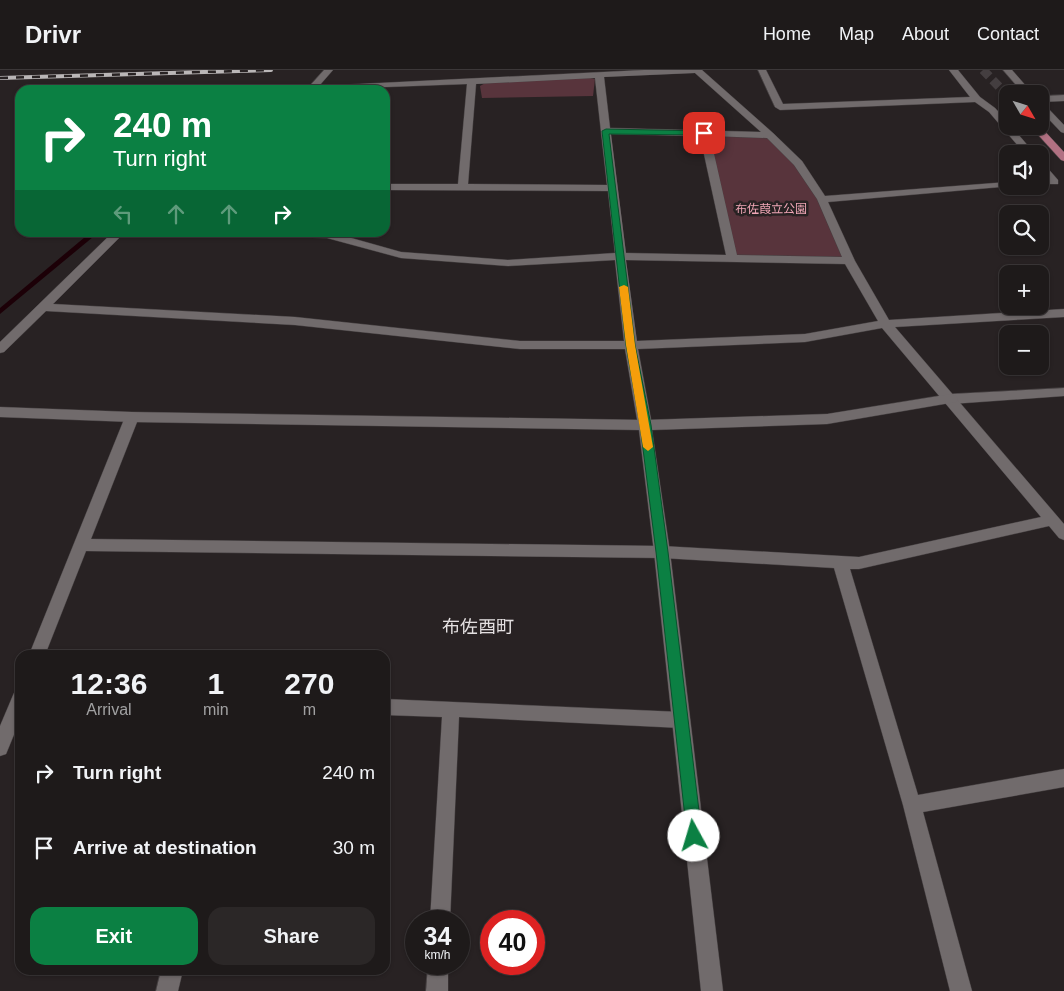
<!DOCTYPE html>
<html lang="en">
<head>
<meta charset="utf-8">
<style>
	body { margin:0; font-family:Helvetica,"Noto Sans JP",sans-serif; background:#2b2727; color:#f1f3f6; height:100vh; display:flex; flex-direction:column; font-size:19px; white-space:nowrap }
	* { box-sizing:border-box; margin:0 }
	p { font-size:16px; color:#a1a1a2 }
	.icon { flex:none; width:28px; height:28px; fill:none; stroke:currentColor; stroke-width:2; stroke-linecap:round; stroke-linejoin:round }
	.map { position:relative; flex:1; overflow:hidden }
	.details { position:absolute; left:15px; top:580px; width:375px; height:325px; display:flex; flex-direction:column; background:#1e1a1a; border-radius:15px; box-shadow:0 1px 4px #0004,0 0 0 1px #3c3839 }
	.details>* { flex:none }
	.hud { position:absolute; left:15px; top:15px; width:375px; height:152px; border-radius:15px; box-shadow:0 1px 4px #0004,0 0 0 1px #3c3839; background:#0b8043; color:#fff; overflow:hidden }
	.needle { width:32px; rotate:129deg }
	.fabs { position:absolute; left:999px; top:15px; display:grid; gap:10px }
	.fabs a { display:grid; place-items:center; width:50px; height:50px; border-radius:10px; background:#1e1a1a; box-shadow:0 1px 4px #0004,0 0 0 1px #3c3839; font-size:25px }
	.speed { position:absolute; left:405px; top:840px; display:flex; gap:10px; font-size:25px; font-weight:700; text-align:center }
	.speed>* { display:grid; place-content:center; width:65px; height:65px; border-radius:50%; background:#1e1a1a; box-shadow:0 1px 4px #0004,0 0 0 1px #3c3839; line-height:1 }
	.speed small { font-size:12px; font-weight:400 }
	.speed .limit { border:8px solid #d22; background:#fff; color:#111 }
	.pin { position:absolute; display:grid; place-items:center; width:42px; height:42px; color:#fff; margin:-21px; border-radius:10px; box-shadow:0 2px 8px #0006 }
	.me { position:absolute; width:55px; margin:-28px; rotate:354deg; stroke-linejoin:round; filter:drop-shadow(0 0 4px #0008) }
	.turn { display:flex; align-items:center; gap:18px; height:105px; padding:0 15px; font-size:22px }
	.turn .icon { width:65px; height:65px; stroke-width:2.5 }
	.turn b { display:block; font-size:35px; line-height:42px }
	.lanes { display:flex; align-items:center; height:48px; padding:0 15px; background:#0003; justify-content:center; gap:25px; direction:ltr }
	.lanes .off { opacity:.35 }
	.eta { display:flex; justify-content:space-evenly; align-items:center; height:85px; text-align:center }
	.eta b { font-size:30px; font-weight:800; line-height:35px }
	.action { display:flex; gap:10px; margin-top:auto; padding:10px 15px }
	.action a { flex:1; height:58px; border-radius:15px; background:#0b8043; color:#fff; font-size:20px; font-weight:800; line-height:58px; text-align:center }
	.action a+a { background:#2b2727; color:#f1f3f6 }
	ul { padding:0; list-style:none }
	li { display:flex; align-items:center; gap:15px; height:75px; padding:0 15px }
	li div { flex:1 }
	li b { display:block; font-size:19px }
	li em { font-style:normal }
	header { display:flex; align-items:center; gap:30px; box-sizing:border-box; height:70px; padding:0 25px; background:#1e1a1a; border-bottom:1px solid #3c3839 }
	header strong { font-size:24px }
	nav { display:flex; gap:28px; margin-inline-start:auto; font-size:18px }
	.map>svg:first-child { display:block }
</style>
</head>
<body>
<header>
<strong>Drivr</strong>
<nav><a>Home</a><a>Map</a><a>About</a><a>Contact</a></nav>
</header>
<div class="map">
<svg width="1064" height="921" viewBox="0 0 1064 921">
	<rect width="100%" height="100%" fill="#282223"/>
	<g fill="#58343c">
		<path d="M 586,7 L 595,9 L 593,26 L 482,28 L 480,16 L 487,12 Z"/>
		<path d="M 704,63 L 770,65 L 822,129 L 849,191 L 732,188 Z"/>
	</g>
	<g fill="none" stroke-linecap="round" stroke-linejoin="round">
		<path fill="#1c0007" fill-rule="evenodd" d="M 91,162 L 99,162 L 0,244 L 0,238 Z"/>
		<path stroke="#443e40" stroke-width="9" stroke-dasharray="9 5" stroke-linecap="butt" d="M 983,0 L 1008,26"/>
		<g stroke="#443f40" stroke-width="1">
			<path id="lane" d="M 1064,318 L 1064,326 L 951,334 L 946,332 L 944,329 L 946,326 L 951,324 Z"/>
		</g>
		<g stroke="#443f40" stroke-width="1">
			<g id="street">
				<path d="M 324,0 L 333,0 L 319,16 L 644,0 L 702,0 L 773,63 L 802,91 L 825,126 L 1008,112 L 1008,116 L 1012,116 L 828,132 L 855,191 L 889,250 L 1064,239 L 1064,247 L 895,257 L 1064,454 L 1064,470 L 1059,468 L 1049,456 L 859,499 L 850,499 L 918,725 L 1064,699 L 1064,717 L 923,742 L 972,921 L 950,921 L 903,735 L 834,498 L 662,488 L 86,481 L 45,585 L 29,585 L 125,347 L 127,344 L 137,344 L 139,347 L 91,469 L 662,476 L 859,487 L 1041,447 L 882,258 L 805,272 L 638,279 L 652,355 L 650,358 L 640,358 L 638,355 L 625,279 L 520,279 L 295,255 L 46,241 L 4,282 L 0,283 L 0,272 L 113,162 L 125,162 L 53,234 L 295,247 L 520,271 L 624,271 L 615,190 L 508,196 L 401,188 L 327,168 L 208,164 L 207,162 L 330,162 L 401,182 L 508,190 L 615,183 L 608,121 L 385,120 L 385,114 L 458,114 L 467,14 L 306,20 ZM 695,3 L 761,62 L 610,58 L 604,7 ZM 595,8 L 607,115 L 468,114 L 476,14 ZM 611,64 L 700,66 L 726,185 L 626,183 ZM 710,66 L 767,68 L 794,95 L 817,129 L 842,187 L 737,185 ZM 626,190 L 845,194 L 878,251 L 805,264 L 637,271 Z"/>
				<path d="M 758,0 L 766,0 L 783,34 L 970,27 L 949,0 L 958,0 L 980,27 L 995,38 L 1008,52 L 1008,56 L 1011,56 L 1035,84 L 1025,84 L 989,42 L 975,32 L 780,40 L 775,37 Z"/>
				<path d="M 1003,0 L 1012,0 L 1033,24 L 1024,24 Z"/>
				<path d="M 1064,25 L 1064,31 L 1040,32 L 1040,26 Z"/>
				<path d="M 1040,32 L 1043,33 L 1064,55 L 1064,63 L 1061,62 L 1040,40 Z"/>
				<path d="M 1040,93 L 1044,94 L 1058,110 L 1058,114 L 1050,114 L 1040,102 Z"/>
				<path d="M 20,620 L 20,650 L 6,684 L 0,686 L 0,656 L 14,623 Z"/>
				<path d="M 385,629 L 681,642 L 687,644 L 690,650 L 687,656 L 681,658 L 459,647 L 450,851 L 430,851 L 442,647 L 385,645 Z"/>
				<path d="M 428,894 L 448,894 L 448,921 L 426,921 Z"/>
				<path d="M 161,900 L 183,900 L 178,921 L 156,921 Z"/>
			</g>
		</g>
		<g stroke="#443f40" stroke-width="1">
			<path id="secondary" d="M 951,324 L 956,326 L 958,329 L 956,332 L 827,354 L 652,360 L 670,482 L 723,921 L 701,921 L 654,482 L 639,360 L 132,352 L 0,347 L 0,337 L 132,342 L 645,350 L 827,344 Z"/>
		</g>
		<g stroke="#443f40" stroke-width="1">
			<path id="primary" d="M 1030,56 L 1040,56 L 1064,82 L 1064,91 L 1061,90 Z"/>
		</g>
		<use href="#lane" fill="#716b6c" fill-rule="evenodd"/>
		<use href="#street" fill="#716b6c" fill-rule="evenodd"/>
		<use href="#secondary" fill="#716b6c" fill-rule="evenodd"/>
		<use href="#primary" fill="#b17182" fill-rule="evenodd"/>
		<g stroke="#bab6b7" stroke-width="4">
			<path id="rail" d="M 0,8 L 271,0"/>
		</g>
		<use href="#rail" stroke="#282223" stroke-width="2.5" stroke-dasharray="8" stroke-linecap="butt"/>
	</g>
	<path fill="#0b8043" stroke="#07532c" d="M 606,59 L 704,61 L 707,63 L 704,65 L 609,64 L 635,275 L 651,355 L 668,482 L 702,766 L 699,772 L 694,774 L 689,772 L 687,766 L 656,482 L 640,355 L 626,275 L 602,61 Z"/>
	<path fill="#f59e0b" d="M 624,215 L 628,217 L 635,275 L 653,377 L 648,381 L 643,377 L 626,275 L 619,217 Z"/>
	<g text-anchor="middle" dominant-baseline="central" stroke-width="5" stroke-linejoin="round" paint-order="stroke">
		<g font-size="12" fill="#f0a6b6" stroke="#282223">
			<text x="771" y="139">布佐葭立公園</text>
		</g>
		<g font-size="18" fill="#e4e0e1" stroke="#282223">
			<text x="478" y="557">布佐酉町</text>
		</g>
	</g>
</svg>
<div class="fabs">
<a><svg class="needle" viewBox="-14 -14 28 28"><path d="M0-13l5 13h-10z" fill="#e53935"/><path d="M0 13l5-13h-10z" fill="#a1a1a2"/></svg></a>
<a><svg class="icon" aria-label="sound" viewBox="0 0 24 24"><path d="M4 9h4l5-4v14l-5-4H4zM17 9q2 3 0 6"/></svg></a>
<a><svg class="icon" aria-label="search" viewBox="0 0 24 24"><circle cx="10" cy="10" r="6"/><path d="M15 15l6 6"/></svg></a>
<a>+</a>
<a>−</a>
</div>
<div class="speed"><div>34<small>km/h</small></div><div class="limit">40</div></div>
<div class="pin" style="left:704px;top:63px;background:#d93025"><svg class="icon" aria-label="arrive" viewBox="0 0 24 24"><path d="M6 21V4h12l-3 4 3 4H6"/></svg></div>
<svg class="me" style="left:694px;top:766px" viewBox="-20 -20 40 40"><circle r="19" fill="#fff"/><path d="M0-13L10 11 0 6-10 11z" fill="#0b8043"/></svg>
<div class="hud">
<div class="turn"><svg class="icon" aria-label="right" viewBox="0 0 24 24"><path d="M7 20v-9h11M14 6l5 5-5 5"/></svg><div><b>240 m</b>Turn right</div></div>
<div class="lanes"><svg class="icon off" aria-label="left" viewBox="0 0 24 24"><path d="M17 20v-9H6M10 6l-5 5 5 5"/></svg><svg class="icon off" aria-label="ahead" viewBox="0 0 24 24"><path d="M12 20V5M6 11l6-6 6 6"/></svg><svg class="icon off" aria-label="ahead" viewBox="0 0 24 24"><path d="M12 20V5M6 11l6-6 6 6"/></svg><svg class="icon" aria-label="right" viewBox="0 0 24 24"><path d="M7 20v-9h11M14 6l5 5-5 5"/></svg></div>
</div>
<section class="details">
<div class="eta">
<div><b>12:36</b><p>Arrival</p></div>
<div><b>1</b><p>min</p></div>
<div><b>270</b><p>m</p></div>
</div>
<ul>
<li><svg class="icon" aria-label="right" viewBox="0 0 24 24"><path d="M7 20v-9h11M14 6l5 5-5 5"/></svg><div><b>Turn right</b></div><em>240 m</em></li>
<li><svg class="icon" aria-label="arrive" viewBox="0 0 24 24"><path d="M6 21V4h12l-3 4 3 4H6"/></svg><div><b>Arrive at destination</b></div><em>30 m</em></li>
</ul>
<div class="action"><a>Exit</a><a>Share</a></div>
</section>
</div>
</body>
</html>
